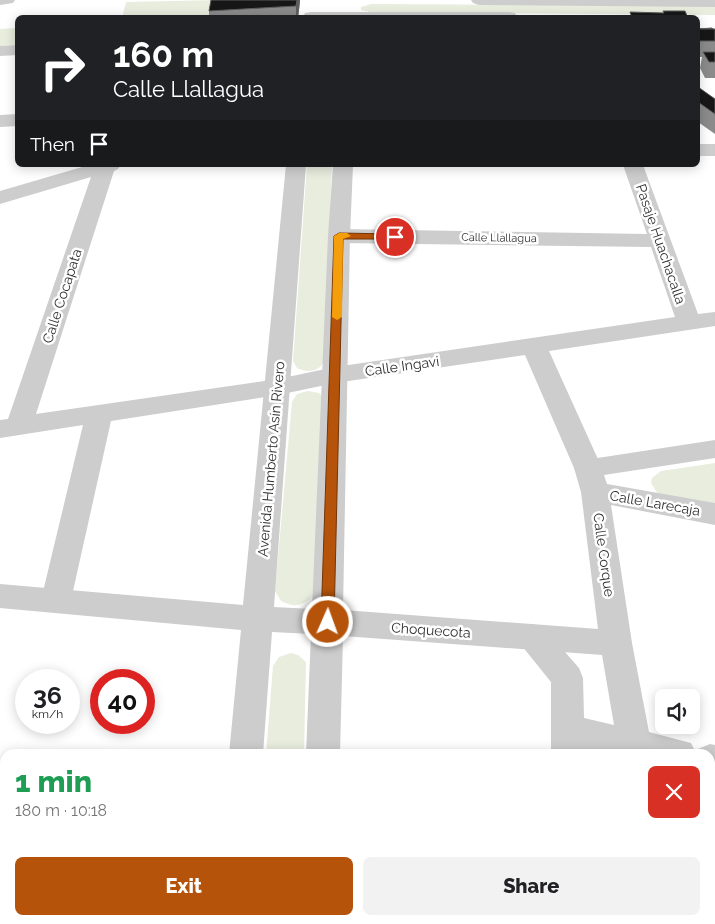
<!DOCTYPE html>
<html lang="en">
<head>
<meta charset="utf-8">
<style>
	body { margin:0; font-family:Raleway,sans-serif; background:#f2f2f2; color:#202124; height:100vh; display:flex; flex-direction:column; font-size:19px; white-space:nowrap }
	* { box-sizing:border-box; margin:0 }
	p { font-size:16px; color:#757577 }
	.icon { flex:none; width:28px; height:28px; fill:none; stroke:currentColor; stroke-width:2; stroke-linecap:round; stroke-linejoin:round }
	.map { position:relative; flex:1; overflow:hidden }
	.drawer { position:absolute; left:0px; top:749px; width:715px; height:176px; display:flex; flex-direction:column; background:#fff; border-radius:15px 15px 0 0; box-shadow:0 2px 12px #0003 }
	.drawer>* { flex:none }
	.guide { position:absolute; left:15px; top:15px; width:685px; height:152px; border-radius:8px; box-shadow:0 2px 12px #0003; background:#202124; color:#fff; overflow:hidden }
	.tools { position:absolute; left:655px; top:689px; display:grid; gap:10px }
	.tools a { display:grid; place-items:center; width:45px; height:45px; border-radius:8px; background:#fff; box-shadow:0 2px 12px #0003; font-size:25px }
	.speed { position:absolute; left:15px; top:669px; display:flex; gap:10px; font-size:25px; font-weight:700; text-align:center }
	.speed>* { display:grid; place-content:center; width:65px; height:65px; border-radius:50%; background:#fff; box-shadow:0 2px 12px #0003; line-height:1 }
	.speed small { font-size:12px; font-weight:400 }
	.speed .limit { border:8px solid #d22; background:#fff; color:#111 }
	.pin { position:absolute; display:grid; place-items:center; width:42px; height:42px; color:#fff; margin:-21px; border:2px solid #fff; border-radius:50%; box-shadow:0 1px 5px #0007 }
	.me { position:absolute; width:55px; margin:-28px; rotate:2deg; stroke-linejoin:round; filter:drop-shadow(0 0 4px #0008) }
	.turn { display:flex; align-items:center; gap:18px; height:105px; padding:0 15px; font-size:22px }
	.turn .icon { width:65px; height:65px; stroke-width:2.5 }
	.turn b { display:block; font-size:35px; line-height:42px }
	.then { display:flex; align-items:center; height:48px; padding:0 15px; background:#0003; gap:10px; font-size:19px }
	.round { display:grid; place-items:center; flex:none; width:52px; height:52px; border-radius:8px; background:#f2f2f2 }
	.headline { display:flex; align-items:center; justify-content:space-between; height:85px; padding:0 15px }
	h1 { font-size:30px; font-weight:800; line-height:38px; color:#1e9e55 }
	.button { display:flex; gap:10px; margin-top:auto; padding:10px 15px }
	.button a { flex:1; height:58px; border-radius:8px; background:#b45309; color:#fff; font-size:20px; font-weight:800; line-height:58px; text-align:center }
	.button a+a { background:#f2f2f2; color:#202124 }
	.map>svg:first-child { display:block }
</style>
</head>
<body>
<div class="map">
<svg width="715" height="924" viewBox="0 0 715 924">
	<rect width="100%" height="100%" fill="#fff"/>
	<g fill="#e8edde">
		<path d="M 218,0 L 214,17 L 122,18 L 126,2 Z"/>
		<path d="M 371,4 L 715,6 L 715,15 L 370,12 L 361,10 L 361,7 Z"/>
		<path d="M 17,28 L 17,45 L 0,46 L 0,29 Z"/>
		<path d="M 307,165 L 332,166 L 324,360 C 321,372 307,373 297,368 L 293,361 Z"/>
		<path d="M 308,391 L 319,393 L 323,397 L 313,596 C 304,606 293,608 281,601 L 275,591 L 292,402 L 297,394 Z"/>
		<path d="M 715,463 L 715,506 L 658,494 L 651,483 L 652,478 L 661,471 Z"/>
		<path d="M 291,653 L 298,655 L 306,662 L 304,754 L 266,754 L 273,666 L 279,657 Z"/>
	</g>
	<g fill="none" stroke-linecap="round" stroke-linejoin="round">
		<rect fill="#cbe4ed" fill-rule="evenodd" x="0" y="850" width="5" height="10"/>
		<g fill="#cdcdcd" fill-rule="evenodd">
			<path d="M 18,114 L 18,126 L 0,127 L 0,115 Z"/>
			<rect x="698" y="144" width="17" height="12"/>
			<path d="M 89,165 L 121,165 L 118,169 L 114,171 L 36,414 L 278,379 L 335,367 L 675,317 L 651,247 L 339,243 L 331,241 L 328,236 L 331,231 L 339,229 L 647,234 L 623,165 L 643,165 L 698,314 L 715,312 L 715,326 L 549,351 L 602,468 L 598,475 L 588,478 L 578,475 L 574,468 L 525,355 L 335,383 L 278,395 L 111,421 L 71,600 L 67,609 L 56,612 L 45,609 L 41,600 L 83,425 L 0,438 L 0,420 L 8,419 L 91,177 L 0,204 L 0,191 Z"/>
			<path d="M 533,624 L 544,628 L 579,668 L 583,678 L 584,718 L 614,725 L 600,643 L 605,634 L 616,630 L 627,634 L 632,643 L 649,732 L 691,743 L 696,753 L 698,749 L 710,744 L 715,745 L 715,777 L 710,776 L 710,754 L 608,754 L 585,749 L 585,754 L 551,754 L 551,682 L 522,646 L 517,637 L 522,628 Z"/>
			<path d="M 5,771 L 5,803 L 0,804 L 0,772 Z"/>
			<path d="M 0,885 L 5,885 L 5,920 L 12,920 L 0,923 Z"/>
			<path d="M 106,920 L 154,920 L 155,924 L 107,924 Z"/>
			<path d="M 565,920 L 603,920 L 604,924 L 566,924 Z"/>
		</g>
		<g fill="#cdcdcd" fill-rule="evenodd">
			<path d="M 0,0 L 15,0 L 13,3 L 0,5 Z"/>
			<path d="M 471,0 L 715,0 L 715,7 L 479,5 L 473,3 Z"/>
			<path d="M 311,12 L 509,12 L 515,13 L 517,17 L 303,17 L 305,13 Z"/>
			<path d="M 18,45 L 18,55 L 0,56 L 0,46 Z"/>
			<path d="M 286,165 L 306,165 L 274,607 L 312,609 L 328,236 L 333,165 L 353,165 L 350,236 L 343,610 L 598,629 L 581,492 L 574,468 L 578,461 L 715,440 L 715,458 L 604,475 L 607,484 L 715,503 L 715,525 L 611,505 L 632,643 L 627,652 L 616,656 L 343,636 L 340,754 L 306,754 L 311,634 L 272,632 L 263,754 L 229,754 L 241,630 L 0,608 L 0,584 L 243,605 Z"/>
			<rect x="211" y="920" width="38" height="4"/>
			<path d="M 297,920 L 372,920 L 373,924 L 297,924 Z"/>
		</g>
	</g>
	<g fill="#8b8b8b">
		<path d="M 211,0 L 300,0 L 300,2 L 298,18 L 209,18 L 209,11 Z"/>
		<path d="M 698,29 L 715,29 L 715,78 L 705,78 L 700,68 L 702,57 L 698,57 Z"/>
		<path d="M 698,87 L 715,99 L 715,134 L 698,122 Z"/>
	</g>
	<path fill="#5d5d5d" d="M 297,0 L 300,0 L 298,18 L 296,18 L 296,6 Z"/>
	<g fill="#171717" stroke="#5d5d5d">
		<path d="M 211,0 L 297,0 L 296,6 L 209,11 Z"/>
		<path d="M 663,11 L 685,11 L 688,18 L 632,18 L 630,12 L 664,13 Z"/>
		<path d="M 712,28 L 713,29 L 698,29 Z"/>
		<rect x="698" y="29" width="17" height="12"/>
		<path d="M 703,52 L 715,52 L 715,62 L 709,62 Z"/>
		<path d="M 698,87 L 715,99 L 715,114 L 698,102 Z"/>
	</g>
	<path fill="#b45309" stroke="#753606" d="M 339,233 L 395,234 L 400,237 L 395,239 L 343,239 L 334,622 L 332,626 L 328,627 L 323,626 L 321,622 L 334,236 Z"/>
	<path fill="#f59e0b" d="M 347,233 L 351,236 L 343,239 L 342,317 L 337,320 L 332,317 L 334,236 L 339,233 Z"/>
	<g text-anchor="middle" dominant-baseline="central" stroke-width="5" stroke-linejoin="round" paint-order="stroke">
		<g font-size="11" fill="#303030" stroke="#fff">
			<text transform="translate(499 238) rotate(1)">Calle Llallagua</text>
		</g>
		<g font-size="14" fill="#303030" stroke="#fff">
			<text transform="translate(661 244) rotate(71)">Pasaje Huachacalla</text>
			<text transform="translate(62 296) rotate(-72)">Calle Cocapata</text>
			<text transform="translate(402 366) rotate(-8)">Calle Ingavi</text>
			<text transform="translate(271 459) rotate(-85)">Avenida Humberto Asín Rivero</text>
			<text transform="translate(655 503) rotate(10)">Calle Larecaja</text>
			<text transform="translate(604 555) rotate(82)">Calle Corque</text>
			<text transform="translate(431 630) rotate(4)">Choquecota</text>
		</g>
	</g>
</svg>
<div class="tools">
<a><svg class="icon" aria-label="sound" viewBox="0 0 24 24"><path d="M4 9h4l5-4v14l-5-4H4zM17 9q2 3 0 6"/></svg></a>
</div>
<div class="speed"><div>36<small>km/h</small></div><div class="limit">40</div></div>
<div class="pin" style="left:395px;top:237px;background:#d93025"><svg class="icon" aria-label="arrive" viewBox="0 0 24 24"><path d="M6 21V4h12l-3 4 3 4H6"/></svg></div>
<svg class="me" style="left:328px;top:622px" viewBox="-20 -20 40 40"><circle r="17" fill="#b45309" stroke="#fff" stroke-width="3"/><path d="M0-11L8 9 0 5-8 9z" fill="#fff"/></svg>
<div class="guide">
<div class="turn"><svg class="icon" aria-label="right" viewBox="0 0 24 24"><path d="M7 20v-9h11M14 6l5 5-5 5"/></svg><div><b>160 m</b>Calle Llallagua</div></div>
<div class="then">Then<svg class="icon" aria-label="arrive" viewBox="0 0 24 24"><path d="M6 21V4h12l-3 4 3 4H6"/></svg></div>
</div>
<section class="drawer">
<div class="headline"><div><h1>1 min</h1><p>180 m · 10:18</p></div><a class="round" style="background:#d93025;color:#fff"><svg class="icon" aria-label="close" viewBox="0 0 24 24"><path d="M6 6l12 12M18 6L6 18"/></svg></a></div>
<div class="button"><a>Exit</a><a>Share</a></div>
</section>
</div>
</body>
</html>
